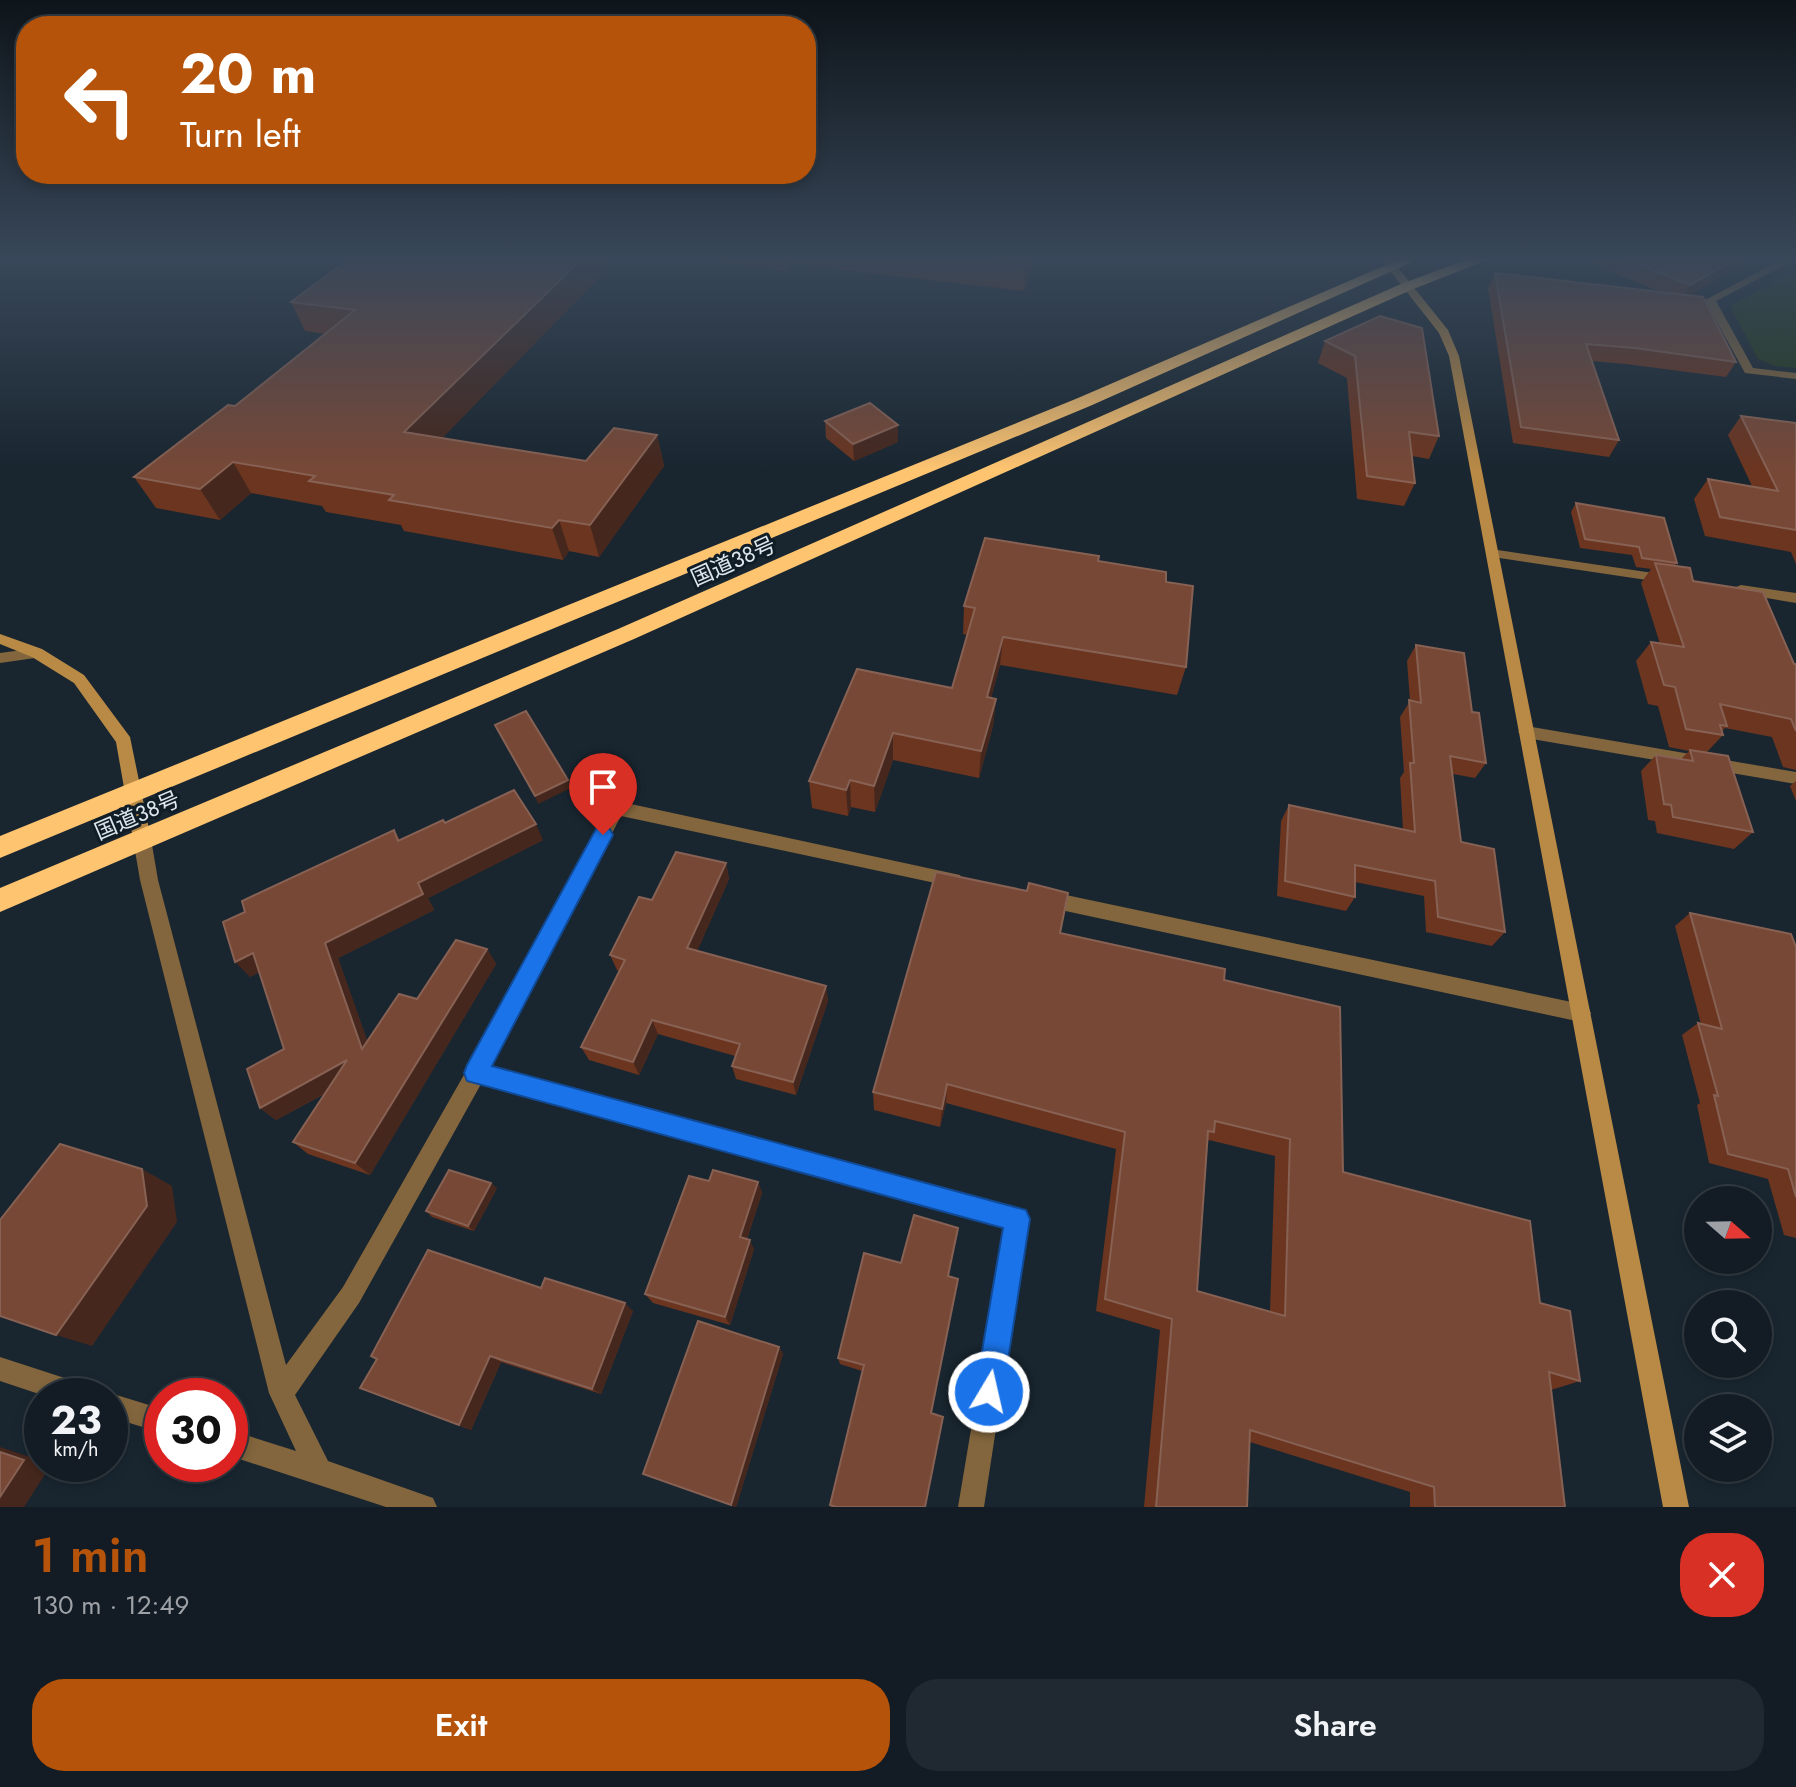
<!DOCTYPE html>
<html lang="en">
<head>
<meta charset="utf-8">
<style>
	body { margin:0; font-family:Jost,"Noto Sans JP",sans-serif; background:#202931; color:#f1f3f6; height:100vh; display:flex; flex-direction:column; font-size:30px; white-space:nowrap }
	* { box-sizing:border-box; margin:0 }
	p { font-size:26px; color:#9da1a6 }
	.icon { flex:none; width:44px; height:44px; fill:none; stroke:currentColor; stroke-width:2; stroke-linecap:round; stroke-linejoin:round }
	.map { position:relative; height:1507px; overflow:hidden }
	.sheet { display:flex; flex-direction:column; background:#131c24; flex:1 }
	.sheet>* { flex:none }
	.top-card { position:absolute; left:16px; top:16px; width:800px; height:168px; border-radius:32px; box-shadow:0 4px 12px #0003,0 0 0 2px #323a41; background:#b45309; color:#fff; overflow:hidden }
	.needle { width:52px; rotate:110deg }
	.fabs { position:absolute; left:1684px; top:1186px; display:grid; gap:16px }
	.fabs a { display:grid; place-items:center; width:88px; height:88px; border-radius:50%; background:#131c24; box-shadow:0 4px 12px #0003,0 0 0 2px #323a41; font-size:40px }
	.speed { position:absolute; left:24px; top:1378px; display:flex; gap:16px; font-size:40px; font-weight:700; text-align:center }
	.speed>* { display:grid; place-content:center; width:104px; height:104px; border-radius:50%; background:#131c24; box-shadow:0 4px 12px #0003,0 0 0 2px #323a41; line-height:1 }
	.speed small { font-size:20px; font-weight:400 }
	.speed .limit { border:12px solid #d22; background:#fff; color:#111 }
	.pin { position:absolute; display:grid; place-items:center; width:68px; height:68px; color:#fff; margin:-82px -34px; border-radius:50% 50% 50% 0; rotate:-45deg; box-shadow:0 0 8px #0007 }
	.pin .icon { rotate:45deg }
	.me { position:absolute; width:88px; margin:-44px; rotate:9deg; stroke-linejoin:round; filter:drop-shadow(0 0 6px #0008) }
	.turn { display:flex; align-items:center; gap:28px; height:168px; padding:0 32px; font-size:36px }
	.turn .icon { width:104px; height:104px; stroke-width:2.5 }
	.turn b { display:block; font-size:56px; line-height:68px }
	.round { display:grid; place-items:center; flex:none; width:84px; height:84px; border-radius:32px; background:#202931 }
	.summary { display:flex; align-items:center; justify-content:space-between; height:136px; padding:0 32px }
	h1 { font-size:48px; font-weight:600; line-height:60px; color:#b45309 }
	.button { display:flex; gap:16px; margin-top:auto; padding:16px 32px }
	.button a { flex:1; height:92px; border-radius:32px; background:#b45309; color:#fff; font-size:32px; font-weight:600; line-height:92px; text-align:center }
	.button a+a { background:#202931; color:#f1f3f6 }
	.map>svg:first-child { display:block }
</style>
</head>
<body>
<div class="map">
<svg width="1796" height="1507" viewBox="0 0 1796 1507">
	<rect width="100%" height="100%" fill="#192630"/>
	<path fill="#223a19" d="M 1796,271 L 1796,368 L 1775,366 L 1758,359 L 1730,306 Z"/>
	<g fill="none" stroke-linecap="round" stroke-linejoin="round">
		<g fill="#83663d" fill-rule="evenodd">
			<path d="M 1783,259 L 1796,259 L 1716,301 L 1753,368 L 1796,373 L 1796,379 L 1745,373 L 1705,300 Z"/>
			<path d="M 1491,549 L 1667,575 L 1674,579 L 1667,583 L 1486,556 L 1486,550 Z"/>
			<path d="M 1741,585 L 1796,593 L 1796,603 L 1736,593 L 1734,590 L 1736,587 Z"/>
			<path d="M 37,648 L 44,653 L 42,657 L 0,663 L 0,653 Z"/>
			<path d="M 1526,726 L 1796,772 L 1796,784 L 1526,738 L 1518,732 Z"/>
			<path d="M 617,801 L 960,875 L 963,880 L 960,885 L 954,887 L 621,816 L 490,1067 L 1025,1211 L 1028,1219 L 984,1507 L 958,1507 L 1005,1227 L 481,1084 L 359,1303 L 295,1395 L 328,1461 L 433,1498 L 437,1507 L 386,1507 L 230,1456 L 230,1430 L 296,1451 L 269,1393 L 140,880 L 133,839 L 136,834 L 142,832 L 148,834 L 151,839 L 158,880 L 286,1365 L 343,1287 L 469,1066 L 611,803 Z"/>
			<path d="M 1047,891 L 1581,1004 L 1588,1007 L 1591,1013 L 1588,1019 L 1581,1022 L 1047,907 L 1041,904 L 1038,899 L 1041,894 Z"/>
			<path d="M 0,1357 L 83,1384 L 92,1387 L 95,1396 L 45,1396 L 0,1381 Z"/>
			<path d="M 110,1393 L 162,1409 L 162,1433 L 110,1417 L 110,1396 L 102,1396 Z"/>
		</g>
		<g fill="#b98a46" fill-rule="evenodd">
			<path d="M 1381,259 L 1391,259 L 1448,330 L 1459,356 L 1689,1507 L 1663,1507 L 1449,356 L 1439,333 Z"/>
			<path d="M 0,634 L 42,649 L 84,675 L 130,737 L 151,839 L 148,844 L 142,846 L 136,844 L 133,839 L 116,742 L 74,683 L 32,657 L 0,644 Z"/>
		</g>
		<g fill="#fec470" fill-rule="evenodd">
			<path d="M 1400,259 L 1419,259 L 1090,406 L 0,858 L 0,836 L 1078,398 Z"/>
			<path d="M 1468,259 L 1489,259 L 1411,290 L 634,639 L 0,912 L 0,888 L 618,629 L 1401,284 Z"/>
		</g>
	</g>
	<g fill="#6b3520" fill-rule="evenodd">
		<path d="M 349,259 L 610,259 L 611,265 L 442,438 L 586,461 L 657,435 L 664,466 L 599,557 L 569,551 L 563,560 L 404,531 L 401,525 L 326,512 L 322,506 L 251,493 L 220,520 L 156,508 L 134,477 L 235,406 L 325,334 L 305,331 L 291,302 Z"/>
		<path d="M 687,259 L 1036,259 L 1024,291 L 793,264 L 788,271 Z"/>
		<path d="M 1580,259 L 1748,259 L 1745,264 L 1689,295 L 1736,362 L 1726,377 L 1626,364 L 1592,361 L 1619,440 L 1609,457 L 1513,443 L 1488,288 L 1495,273 L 1661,292 Z"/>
		<path d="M 1380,316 L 1439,436 L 1429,459 L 1412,456 L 1415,483 L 1404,506 L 1357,499 L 1347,378 L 1318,363 L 1325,341 Z"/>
		<path d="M 1741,416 L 1796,423 L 1796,564 L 1791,552 L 1705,536 L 1694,499 L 1708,479 L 1752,486 L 1728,435 Z"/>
		<path d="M 825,421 L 898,442 L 854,461 L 826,438 Z"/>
		<path d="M 1576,503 L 1677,563 L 1675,566 L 1796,664 L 1796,770 L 1783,767 L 1772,737 L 1725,728 L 1722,731 L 1723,735 L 1707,752 L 1753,832 L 1734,849 L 1657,833 L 1655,821 L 1648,820 L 1641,771 L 1656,755 L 1681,759 L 1689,751 L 1669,747 L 1658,706 L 1648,704 L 1636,661 L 1651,642 L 1660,644 L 1641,583 L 1651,569 L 1636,567 L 1632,555 L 1580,548 L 1571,512 Z"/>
		<path d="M 1098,561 L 1166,582 L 1186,667 L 1177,695 L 1000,665 L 991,698 L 996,699 L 993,726 L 979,778 L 893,760 L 875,812 L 851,807 L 848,816 L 812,808 L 809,781 L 952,688 L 967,635 L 963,634 L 964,606 Z"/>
		<path d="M 1416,645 L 1472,712 L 1486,763 L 1475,778 L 1453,774 L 1461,842 L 1505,932 L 1492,946 L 1426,932 L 1424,896 L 1355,882 L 1355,897 L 1346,911 L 1277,896 L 1281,821 L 1289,805 L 1403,830 L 1400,778 L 1404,772 L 1400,717 L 1410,701 L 1407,661 Z"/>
		<path d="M 1796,781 L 1796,801 L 1790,786 Z"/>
		<path d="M 445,823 L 543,840 L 428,898 L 434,910 L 338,958 L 367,1041 L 417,999 L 487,949 L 496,964 L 370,1175 L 308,1154 L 293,1142 L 326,1093 L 276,1120 L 260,1108 L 284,1049 L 259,972 L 250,977 L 245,912 L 394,830 L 400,840 Z"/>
		<path d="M 726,863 L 729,879 L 697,951 L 826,986 L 828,1001 L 796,1095 L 736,1079 L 732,1066 L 735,1056 L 658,1034 L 639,1075 L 589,1060 L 581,1047 L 619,971 L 617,970 L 610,955 L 652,900 Z"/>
		<path d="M 1690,913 L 1796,947 L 1796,1238 L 1784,1235 L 1768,1179 L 1709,1163 L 1697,1105 L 1700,1103 L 1682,1035 L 1698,1023 L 1701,1024 L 1675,926 Z"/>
		<path d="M 1060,933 L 1224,980 L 1343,1172 L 1540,1303 L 1580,1381 L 1551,1390 L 1565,1507 L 1410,1507 L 1410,1492 L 1250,1442 L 1247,1507 L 1144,1507 L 1160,1330 L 1096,1311 L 1116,1149 L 946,1103 L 940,1127 L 874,1110 L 873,1092 ZM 1209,1140 L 1275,1156 L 1270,1311 L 1197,1291 L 1207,1143 Z"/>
		<path d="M 709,1181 L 758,1182 L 762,1193 L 747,1239 L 754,1249 L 730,1325 L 653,1303 L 645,1294 Z"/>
		<path d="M 497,1188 L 474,1231 L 432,1217 L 426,1211 Z"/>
		<path d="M 949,1276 L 931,1413 L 925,1507 L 831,1507 L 830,1505 L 862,1371 L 840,1364 L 838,1358 Z"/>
		<path d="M 541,1288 L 633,1311 L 601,1394 L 501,1362 L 471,1430 L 360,1388 Z"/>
		<path d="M 779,1347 L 783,1354 L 736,1507 L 643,1474 Z"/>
	</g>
	<g fill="#45271d">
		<path d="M 582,259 L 610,259 L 611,265 L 418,463 L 404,432 Z"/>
		<path d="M 787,259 L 793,259 L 793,264 L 788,271 Z"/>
		<path d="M 1028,259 L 1036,259 L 1024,291 L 1026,263 Z"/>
		<path d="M 1736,259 L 1748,259 L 1745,264 L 1681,300 L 1690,285 Z"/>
		<path d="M 898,425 L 898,442 L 854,461 L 853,444 Z"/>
		<path d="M 657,435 L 664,466 L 599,557 L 590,525 Z"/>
		<path d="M 233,462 L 251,493 L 220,520 L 200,489 Z"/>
		<path d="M 559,520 L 569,551 L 563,560 L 552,528 Z"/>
		<path d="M 1003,637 L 1000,665 L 984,724 L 987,697 Z"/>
		<path d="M 996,699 L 993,726 L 979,778 L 981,751 Z"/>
		<path d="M 893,733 L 893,760 L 875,812 L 874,786 Z"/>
		<path d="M 568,780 L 571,788 L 538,804 L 535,796 Z"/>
		<path d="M 850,780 L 851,807 L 848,816 L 846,790 Z"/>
		<path d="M 536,824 L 543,840 L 428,898 L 434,910 L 338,958 L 375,1062 L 362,1049 L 325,943 L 418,883 Z"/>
		<path d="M 726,863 L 729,879 L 692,963 L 687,948 Z"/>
		<path d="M 487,949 L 496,964 L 370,1175 L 355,1163 Z"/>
		<path d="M 253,953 L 268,968 L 250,977 L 235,962 Z"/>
		<path d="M 826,986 L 828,1001 L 796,1095 L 793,1082 Z"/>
		<path d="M 652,1020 L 658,1034 L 639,1075 L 633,1062 Z"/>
		<path d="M 347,1060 L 361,1073 L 276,1120 L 260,1108 Z"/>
		<path d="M 947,1084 L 946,1103 L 940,1127 L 942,1109 Z"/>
		<path d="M 142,1169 L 172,1186 L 177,1222 L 92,1346 L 56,1335 Z"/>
		<path d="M 758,1182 L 762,1193 L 744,1247 L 740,1237 Z"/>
		<path d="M 491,1183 L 497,1188 L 474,1231 L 468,1226 Z"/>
		<path d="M 750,1240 L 754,1249 L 730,1325 L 725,1317 Z"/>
		<path d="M 625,1303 L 633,1311 L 601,1394 L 592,1389 Z"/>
		<path d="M 779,1347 L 783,1354 L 736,1507 L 735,1507 L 731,1505 Z"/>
		<path d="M 490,1356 L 501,1362 L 471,1430 L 459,1425 Z"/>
		<path d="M 0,1447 L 42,1461 L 42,1464 L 51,1465 L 24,1507 L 0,1507 Z"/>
	</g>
	<g fill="#774836" stroke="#876153" stroke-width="2" fill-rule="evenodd">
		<path d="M 349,259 L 582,259 L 404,432 L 586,461 L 614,428 L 657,435 L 590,525 L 559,520 L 552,528 L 389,500 L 394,495 L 309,481 L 315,476 L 233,462 L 200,489 L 134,477 L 228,405 L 235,406 L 355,310 L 291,302 Z"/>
		<path d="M 989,259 L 1028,259 L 1026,263 Z"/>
		<path d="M 1625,259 L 1736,259 L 1690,285 Z"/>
		<path d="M 1495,273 L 1703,297 L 1736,362 L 1635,348 L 1586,344 L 1619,440 L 1521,427 Z"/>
		<path d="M 1380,316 L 1422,328 L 1439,436 L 1409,432 L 1415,483 L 1367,476 L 1355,356 L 1325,341 Z"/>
		<path d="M 870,403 L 898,425 L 853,444 L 825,421 Z"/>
		<path d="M 1741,416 L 1796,423 L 1796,530 L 1720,517 L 1708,479 L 1778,491 Z"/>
		<path d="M 1576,503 L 1664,518 L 1677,563 L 1642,558 L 1639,547 L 1585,539 Z"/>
		<path d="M 985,538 L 1099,556 L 1098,561 L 1166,572 L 1166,582 L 1193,586 L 1186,667 L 1003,637 L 987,697 L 996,699 L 981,751 L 893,733 L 874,786 L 850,780 L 846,790 L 809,781 L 857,669 L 952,688 L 975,608 L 964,606 Z"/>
		<path d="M 1655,563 L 1690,568 L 1693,581 L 1763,592 L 1794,664 L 1796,664 L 1796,731 L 1791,719 L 1720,704 L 1727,726 L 1720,725 L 1723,735 L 1686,729 L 1675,687 L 1664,685 L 1651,642 L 1684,647 Z"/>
		<path d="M 1416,645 L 1464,653 L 1472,712 L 1479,713 L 1486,763 L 1450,756 L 1461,842 L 1494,849 L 1505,932 L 1438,917 L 1435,881 L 1355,865 L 1355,897 L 1285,881 L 1289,805 L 1415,832 L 1410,763 L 1414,763 L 1409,700 L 1421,703 Z"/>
		<path d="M 526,711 L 568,780 L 535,796 L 495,725 Z"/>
		<path d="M 1690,750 L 1728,756 L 1753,832 L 1673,817 L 1671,805 L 1664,804 L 1656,755 L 1693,761 Z"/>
		<path d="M 514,790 L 536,824 L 418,883 L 423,894 L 325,943 L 362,1049 L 399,994 L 417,999 L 456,940 L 487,949 L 355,1163 L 293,1142 L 347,1060 L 260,1108 L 247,1069 L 284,1049 L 253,953 L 235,962 L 223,922 L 245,912 L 242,901 L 394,830 L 398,841 L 443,820 L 445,823 Z"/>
		<path d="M 676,852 L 726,863 L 687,948 L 826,986 L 793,1082 L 732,1066 L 740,1044 L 652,1020 L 633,1062 L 581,1047 L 625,960 L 610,955 L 639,897 L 652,900 Z"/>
		<path d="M 936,872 L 1027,891 L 1029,883 L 1068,893 L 1060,933 L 1225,969 L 1224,980 L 1340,1007 L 1343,1172 L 1530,1221 L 1540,1303 L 1570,1311 L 1580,1381 L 1549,1372 L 1565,1507 L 1435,1507 L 1434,1487 L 1250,1430 L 1247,1507 L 1156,1507 L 1172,1319 L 1105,1299 L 1125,1132 L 947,1084 L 942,1109 L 873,1092 ZM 1215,1121 L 1290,1139 L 1285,1316 L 1197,1291 L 1208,1131 L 1214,1132 Z"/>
		<path d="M 1690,913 L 1791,934 L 1796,947 L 1796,1197 L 1788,1169 L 1728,1154 L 1714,1095 L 1718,1096 L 1698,1023 L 1722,1029 Z"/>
		<path d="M 60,1144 L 142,1169 L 147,1206 L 56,1335 L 0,1316 L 0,1220 Z"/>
		<path d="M 449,1170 L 491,1183 L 468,1226 L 426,1211 Z"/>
		<path d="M 713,1170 L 758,1182 L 740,1237 L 750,1240 L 725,1317 L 645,1294 L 689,1176 L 709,1181 Z"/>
		<path d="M 914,1215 L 958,1228 L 948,1276 L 958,1279 L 931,1413 L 943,1417 L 925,1507 L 837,1507 L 830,1505 L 864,1365 L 838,1358 L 864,1253 L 901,1263 Z"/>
		<path d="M 428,1250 L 541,1288 L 545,1278 L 625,1303 L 592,1389 L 490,1356 L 459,1425 L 360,1388 L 377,1359 L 371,1356 Z"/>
		<path d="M 698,1321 L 779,1347 L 731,1505 L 643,1474 Z"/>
		<path d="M 0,1452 L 24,1460 L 0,1497 Z"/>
	</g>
	<linearGradient id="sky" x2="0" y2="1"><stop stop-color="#0e151a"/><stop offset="0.55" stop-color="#384759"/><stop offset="1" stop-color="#384759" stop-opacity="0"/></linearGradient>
	<rect width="1796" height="470" fill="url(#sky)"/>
	<path fill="#1a73e8" stroke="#114b97" stroke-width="2" d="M 603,827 L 610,829 L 613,835 L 492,1066 L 1026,1210 L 1030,1219 L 1003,1392 L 999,1402 L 989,1406 L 979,1402 L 975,1392 L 1003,1228 L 467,1081 L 464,1073 L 467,1065 L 596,829 Z"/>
	<g text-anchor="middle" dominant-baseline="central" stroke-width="6" stroke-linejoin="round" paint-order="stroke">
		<g font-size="22" fill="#dee7ed" stroke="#101d26">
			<text transform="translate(733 561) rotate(-24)">国道38号</text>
			<text transform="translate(137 815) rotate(-23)">国道38号</text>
		</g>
	</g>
</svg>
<div class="fabs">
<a><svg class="needle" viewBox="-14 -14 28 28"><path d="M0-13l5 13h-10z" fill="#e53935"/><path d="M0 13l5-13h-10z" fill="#9da1a6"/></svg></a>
<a><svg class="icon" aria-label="search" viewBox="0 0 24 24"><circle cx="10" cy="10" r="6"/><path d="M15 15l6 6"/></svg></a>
<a><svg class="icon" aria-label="layers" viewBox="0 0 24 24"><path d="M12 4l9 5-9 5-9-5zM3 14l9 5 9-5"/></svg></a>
</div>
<div class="speed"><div>23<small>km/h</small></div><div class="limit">30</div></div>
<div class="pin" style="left:603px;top:835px;background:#d93025"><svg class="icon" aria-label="arrive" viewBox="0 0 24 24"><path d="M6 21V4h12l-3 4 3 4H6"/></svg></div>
<svg class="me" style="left:989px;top:1392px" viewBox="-20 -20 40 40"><circle r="17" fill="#1a73e8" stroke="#fff" stroke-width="3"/><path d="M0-11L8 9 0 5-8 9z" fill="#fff"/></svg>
<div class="top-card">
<div class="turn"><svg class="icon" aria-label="left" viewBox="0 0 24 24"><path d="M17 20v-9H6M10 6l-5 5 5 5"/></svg><div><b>20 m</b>Turn left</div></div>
</div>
</div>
<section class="sheet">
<div class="summary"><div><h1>1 min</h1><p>130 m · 12:49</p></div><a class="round" style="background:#d93025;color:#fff"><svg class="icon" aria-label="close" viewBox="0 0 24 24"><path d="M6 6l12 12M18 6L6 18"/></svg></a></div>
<div class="button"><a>Exit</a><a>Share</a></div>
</section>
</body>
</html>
